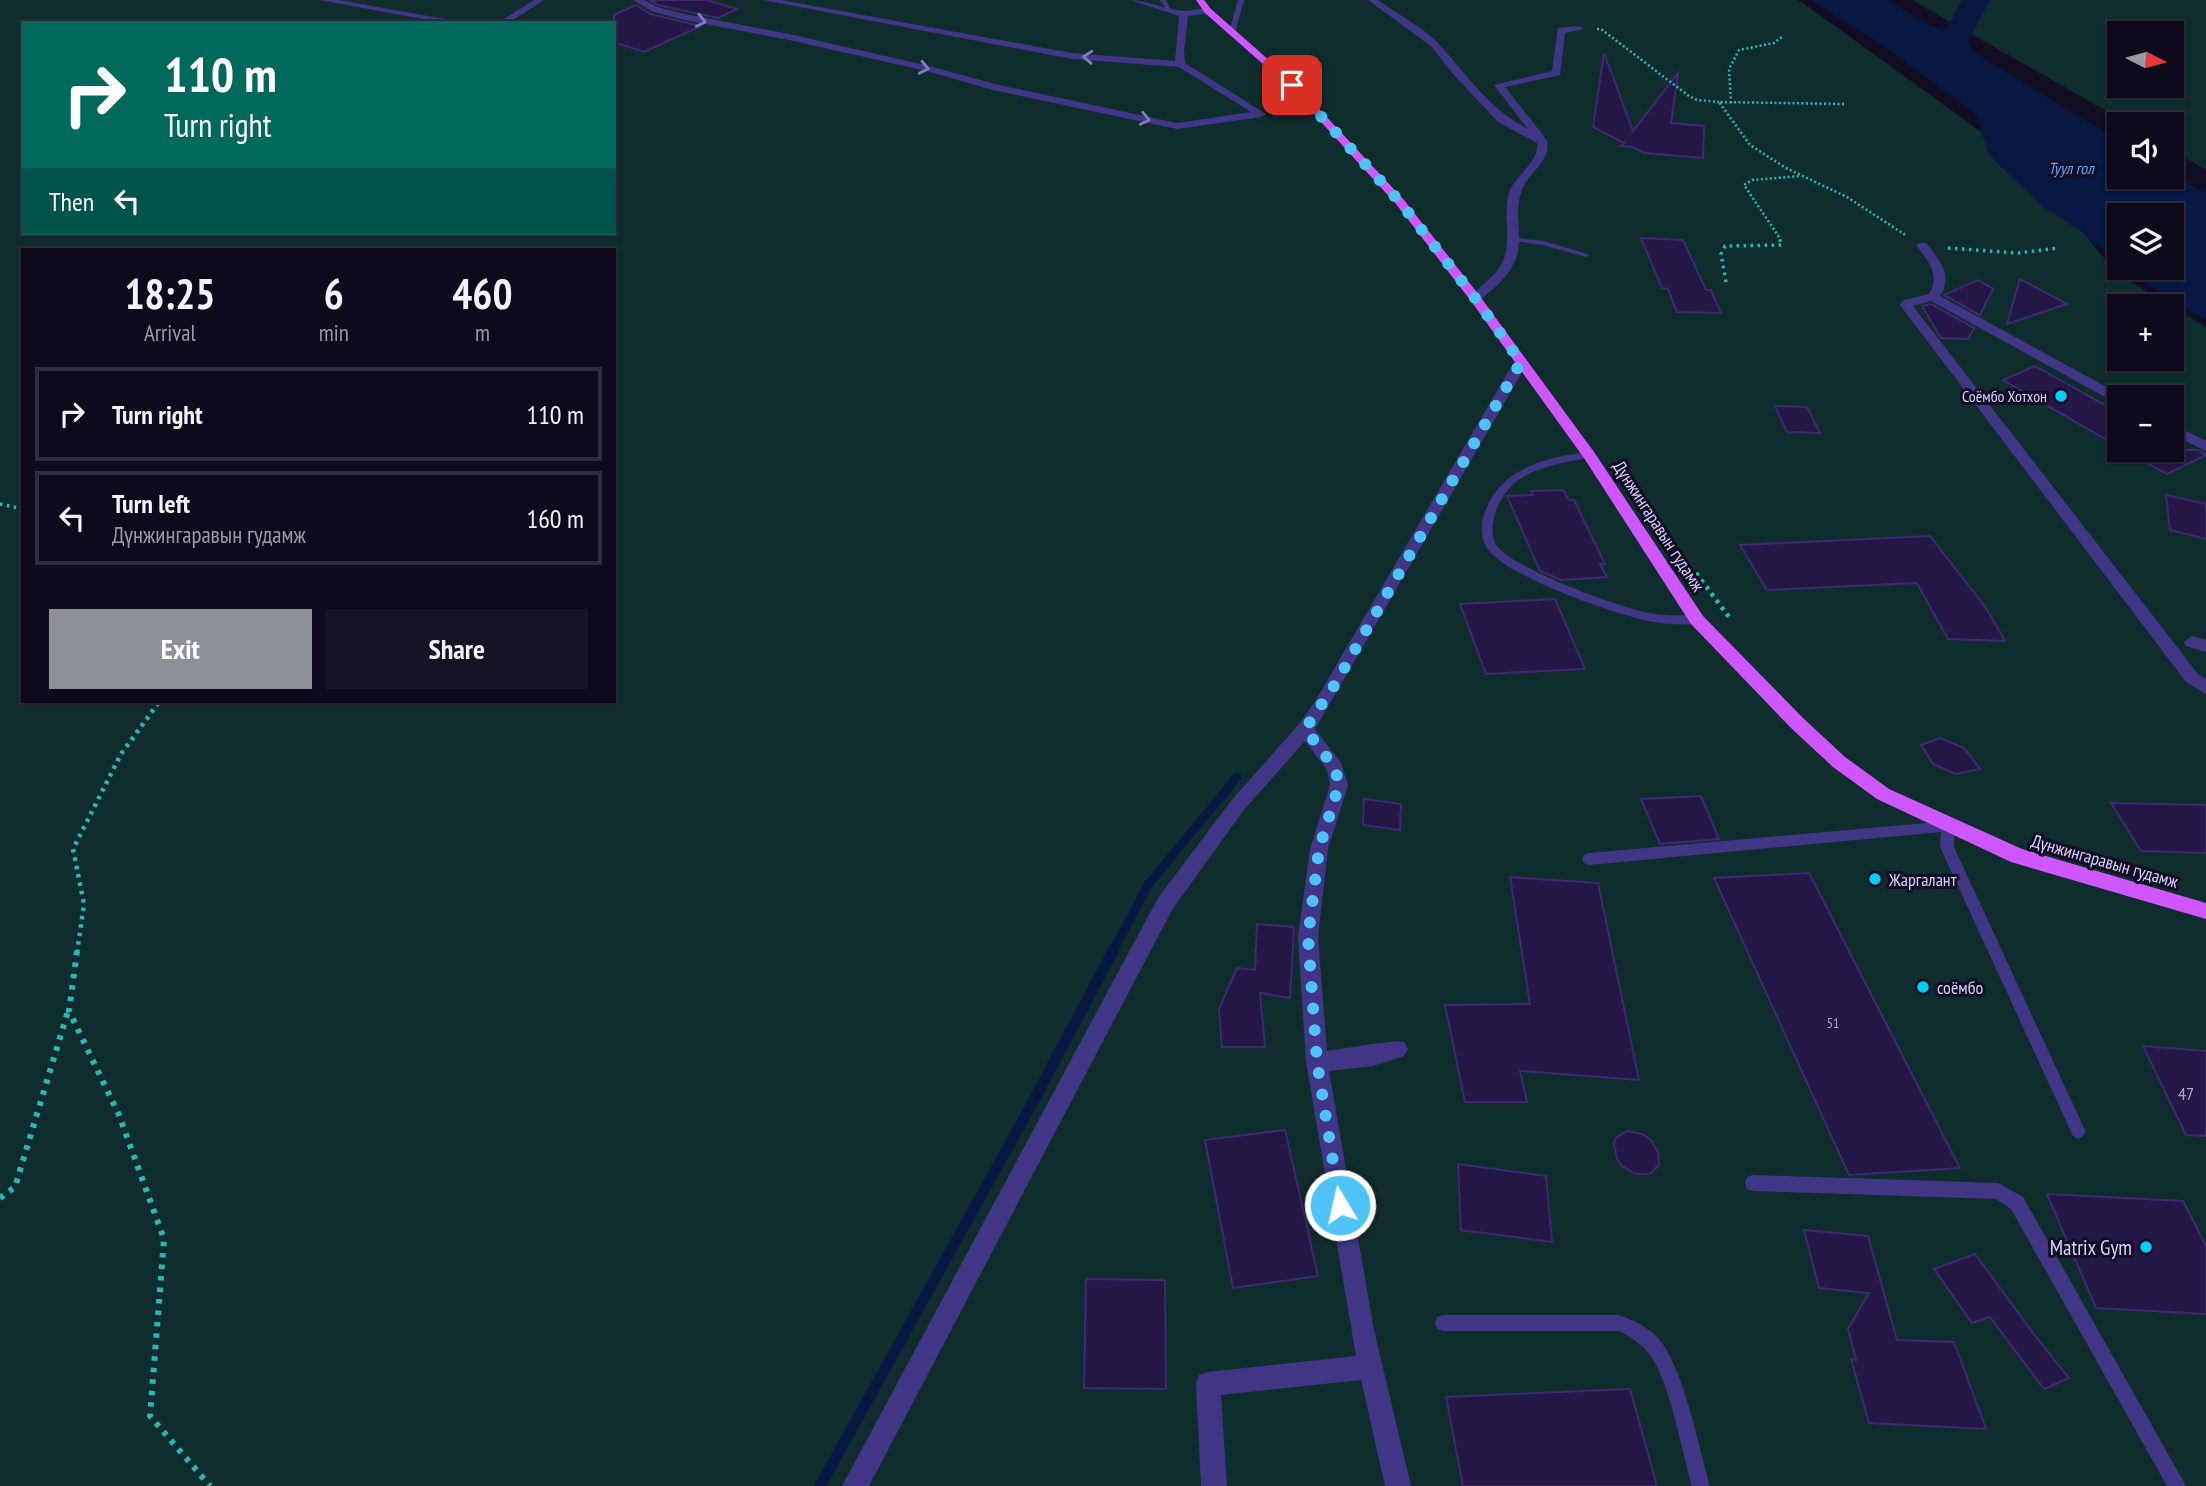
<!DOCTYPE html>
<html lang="en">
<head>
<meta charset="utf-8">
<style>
	body { margin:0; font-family:"PT Sans Narrow",sans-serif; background:#171324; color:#f1f3f6; height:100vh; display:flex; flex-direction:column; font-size:26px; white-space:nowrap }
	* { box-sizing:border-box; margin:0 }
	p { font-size:23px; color:#9b9aa3 }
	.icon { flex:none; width:38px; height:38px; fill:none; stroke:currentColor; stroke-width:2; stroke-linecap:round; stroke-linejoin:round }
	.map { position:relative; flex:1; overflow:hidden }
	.drawer { position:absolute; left:21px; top:248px; width:595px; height:455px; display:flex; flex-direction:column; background:#0e0a1b; border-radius:0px; box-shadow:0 2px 5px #0004,0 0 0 2px #2e2b3a }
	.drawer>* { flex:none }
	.hud { position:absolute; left:21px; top:21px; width:595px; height:214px; border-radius:0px; box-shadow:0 2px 5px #0004,0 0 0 2px #2e2b3a; background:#00695c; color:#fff; overflow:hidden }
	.needle { width:46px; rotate:96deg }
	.fabs { position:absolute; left:2107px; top:21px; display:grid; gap:14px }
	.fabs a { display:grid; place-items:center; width:77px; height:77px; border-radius:0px; background:#0e0a1b; box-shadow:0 2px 5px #0004,0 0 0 2px #2e2b3a; font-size:35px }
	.pin { position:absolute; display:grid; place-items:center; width:60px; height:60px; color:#fff; margin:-30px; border-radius:14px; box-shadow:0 4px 10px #0006 }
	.me { position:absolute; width:77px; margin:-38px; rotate:351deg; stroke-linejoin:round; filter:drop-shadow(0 0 5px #0008) }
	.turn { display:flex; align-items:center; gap:24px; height:147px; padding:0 28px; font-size:32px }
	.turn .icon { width:91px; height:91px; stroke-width:2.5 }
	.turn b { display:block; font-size:49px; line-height:60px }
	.then { display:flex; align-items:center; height:66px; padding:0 28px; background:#0003; gap:14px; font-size:26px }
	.eta { display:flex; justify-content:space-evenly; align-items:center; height:119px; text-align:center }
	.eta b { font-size:42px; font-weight:600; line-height:49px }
	.cta { display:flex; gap:14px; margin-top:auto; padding:14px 28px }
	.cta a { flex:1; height:80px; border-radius:0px; background:#8c9099; color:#fff; font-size:28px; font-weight:600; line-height:80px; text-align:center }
	.cta a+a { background:#171324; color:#f1f3f6 }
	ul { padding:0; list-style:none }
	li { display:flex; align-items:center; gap:21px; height:94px; margin:0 14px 10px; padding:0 14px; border:4px solid #2e2b3a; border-radius:0px }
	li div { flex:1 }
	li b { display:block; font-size:26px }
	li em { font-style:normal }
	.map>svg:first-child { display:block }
</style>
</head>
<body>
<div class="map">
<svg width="2206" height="1486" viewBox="0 0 2206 1486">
	<rect width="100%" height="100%" fill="#130d24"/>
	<g fill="#102d2e" fill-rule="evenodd">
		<path d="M 0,0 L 1797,0 L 1803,3 L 2030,167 L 2117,274 L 2171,306 L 2119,306 L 2119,359 L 2172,359 L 2172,307 L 2206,327 L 2206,1486 L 0,1486 ZM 23,23 L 614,23 L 614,233 L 23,233 ZM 23,250 L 614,250 L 614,702 L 23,702 ZM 2119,397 L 2172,397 L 2172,450 L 2119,450 Z"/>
		<path d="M 1912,0 L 2206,0 L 2206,170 L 2172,150 L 2172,124 L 2129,124 ZM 2119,33 L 2172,33 L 2172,86 L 2119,86 Z"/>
	</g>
	<path fill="#071843" d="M 1810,0 L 1888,0 L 1928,25 L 1947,31 L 1968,43 L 1973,52 L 2119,141 L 2119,177 L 2172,177 L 2172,173 L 2206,194 L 2206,320 L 2171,300 L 2124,268 L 2172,268 L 2172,215 L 2119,215 L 2119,264 L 2080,230 L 2043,207 L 1989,155 L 1976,114 L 1881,44 Z"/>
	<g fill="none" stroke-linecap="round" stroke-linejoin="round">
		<path stroke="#071843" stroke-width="9" d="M 1112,953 L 1148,885 L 1237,777"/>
		<path stroke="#071843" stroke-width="11" d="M 820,1486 L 1033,1102 L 1113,951"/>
		<path fill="#071843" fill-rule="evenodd" d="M 1962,0 L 1990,0 L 1960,57 L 1950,60 L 1940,57 L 1935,51 Z"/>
	</g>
	<g fill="#251846" stroke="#3e2973" stroke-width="2">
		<path d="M 650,0 L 706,0 L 737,9 L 718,18 L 658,5 Z"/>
		<path d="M 636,5 L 650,14 L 701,26 L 644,52 L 614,42 L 614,15 Z"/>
		<path d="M 1604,53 L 1633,131 L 1678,73 L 1671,123 L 1704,126 L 1703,158 L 1645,153 L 1632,147 L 1621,146 L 1624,143 L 1593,127 Z"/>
		<path d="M 1641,238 L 1683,240 L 1706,290 L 1711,290 L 1721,313 L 1677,312 L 1668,289 L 1662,288 Z"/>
		<path d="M 2020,279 L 2067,304 L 2007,324 Z"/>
		<path d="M 1978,280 L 1993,289 L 1980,315 L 1944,295 Z"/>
		<path d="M 1931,304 L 1974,328 L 1968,339 L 1941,338 L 1922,306 Z"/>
		<path d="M 2035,366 L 2119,413 L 2119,447 L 2003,380 Z"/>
		<path d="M 1775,406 L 1807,407 L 1820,433 L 1787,432 Z"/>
		<path d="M 2125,450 L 2198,450 L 2206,455 L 2167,474 Z"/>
		<path d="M 1563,490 L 1569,500 L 1574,500 L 1605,564 L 1600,564 L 1607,577 L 1561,580 L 1540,571 L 1507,496 L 1533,495 L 1531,491 Z"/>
		<path d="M 2166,495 L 2206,504 L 2206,539 L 2170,530 Z"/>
		<path d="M 1930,536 L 1986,608 L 2005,641 L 1948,639 L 1917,583 L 1767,590 L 1740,545 Z"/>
		<path d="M 1555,599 L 1585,669 L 1486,674 L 1460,604 Z"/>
		<path d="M 1940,738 L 1964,748 L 1980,769 L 1956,774 L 1933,764 L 1921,745 Z"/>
		<path d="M 1701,796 L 1719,839 L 1660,844 L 1641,799 Z"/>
		<path d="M 1364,799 L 1401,804 L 1400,830 L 1363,825 Z"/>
		<path d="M 2111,803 L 2206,805 L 2206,853 L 2141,851 Z"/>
		<path d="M 1809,873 L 1960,1168 L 1849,1175 L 1714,878 Z"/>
		<path d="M 1510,877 L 1598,883 L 1639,1080 L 1520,1071 L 1527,1102 L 1465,1102 L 1445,1005 L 1530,1004 Z"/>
		<path d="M 1257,924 L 1294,927 L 1290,998 L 1260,993 L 1265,1047 L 1222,1047 L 1219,1009 L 1237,968 L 1255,970 Z"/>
		<path d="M 2143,1046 L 2206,1051 L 2206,1136 L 2186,1135 Z"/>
		<path d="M 1285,1130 L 1318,1276 L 1233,1288 L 1205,1140 Z"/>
		<path d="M 1627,1131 L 1642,1134 L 1650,1139 L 1658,1152 L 1659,1165 L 1650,1174 L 1636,1174 L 1622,1166 L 1617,1159 L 1614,1144 L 1616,1138 Z"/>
		<path d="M 1458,1164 L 1546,1176 L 1552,1242 L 1461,1230 Z"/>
		<path d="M 2047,1194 L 2183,1201 L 2206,1246 L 2206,1314 L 2096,1308 Z"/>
		<path d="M 1804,1230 L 1868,1236 L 1897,1340 L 1954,1342 L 1986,1429 L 1869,1423 L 1851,1359 L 1856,1360 L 1848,1329 L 1869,1293 L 1819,1288 Z"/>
		<path d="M 1975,1254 L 2036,1337 L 2069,1378 L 2044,1389 L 1990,1317 L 1972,1323 L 1934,1269 Z"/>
		<path d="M 1086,1279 L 1165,1280 L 1166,1389 L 1084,1388 Z"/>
		<path d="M 1630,1389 L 1657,1486 L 1463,1486 L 1446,1397 Z"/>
	</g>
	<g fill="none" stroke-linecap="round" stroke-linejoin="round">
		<g stroke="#29b7ba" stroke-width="2.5" stroke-dasharray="2 2.5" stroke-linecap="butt">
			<path d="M 1597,29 L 1601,29 L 1689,96 L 1697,100 L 1719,102"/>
			<path d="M 1731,103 L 1729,69 L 1739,50 L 1774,43 L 1783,36"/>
			<path d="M 1844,104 L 1719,102 L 1750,145 L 1786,168 L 1847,197 L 1907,236"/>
			<path d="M 1779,237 L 1744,185 L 1752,180 L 1800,176"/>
		</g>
		<g stroke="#29b7ba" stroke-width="3.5" stroke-dasharray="2.5 4.5" stroke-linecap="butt">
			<path d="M 1948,248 L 2018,253 L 2059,248"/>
			<path d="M 1726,282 L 1721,254 L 1725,246 L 1782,245 L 1778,235"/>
			<path d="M 0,504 L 23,509"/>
		</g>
		<g stroke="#29b7ba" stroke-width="4.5" stroke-dasharray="3.5 5" stroke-linecap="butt">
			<path d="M 1696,573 L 1729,617"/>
			<path d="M 77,953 L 84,904 L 73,849 L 121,754 L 159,702"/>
		</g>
		<g stroke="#29b7ba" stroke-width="6" stroke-dasharray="4.5 7" stroke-linecap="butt">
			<path d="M 77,951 L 69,1011 L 119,1115 L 164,1239 L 150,1416 L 210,1486"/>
			<path d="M 0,1198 L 15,1187 L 68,1011"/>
		</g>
		<g fill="#403685" fill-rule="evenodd">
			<path d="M 1160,0 L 1166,0 L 1170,9 L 1166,9 Z"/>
			<path d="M 1238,0 L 1244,0 L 1235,33 L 1232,35 L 1229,33 Z"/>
			<path d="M 1510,237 L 1544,241 L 1590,255 L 1586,257 L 1543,245 L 1513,241 L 1509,239 Z"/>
			<path d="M 1589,452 L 1594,455 L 1592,457 C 1554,465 1511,468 1496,511 C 1492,522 1490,538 1498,547 C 1517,570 1618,607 1649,613 C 1665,616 1681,615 1697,616 L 1703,620 L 1701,623 C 1685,626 1664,624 1648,621 C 1612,613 1515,579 1491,553 C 1482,544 1480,530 1483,518 C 1496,469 1545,457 1589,452 Z"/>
			<path d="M 1948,821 L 1953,822 L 1954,826 L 1954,847 L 2083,1126 L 2086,1131 L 2083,1136 L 2078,1139 L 2073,1136 L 1940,847 L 1941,832 L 1589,865 L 1584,863 L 1582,859 L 1584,855 L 1589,853 Z"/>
			<path d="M 1753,1175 L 1998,1183 L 2023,1197 L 2186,1486 L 2167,1486 L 2011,1209 L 1996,1199 L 1753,1191 L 1747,1189 L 1745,1183 L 1747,1177 Z"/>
			<path d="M 1443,1315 L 1619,1315 C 1633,1320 1646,1326 1657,1337 C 1683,1364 1699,1448 1710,1486 L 1692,1486 C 1682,1452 1670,1382 1650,1355 C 1642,1344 1631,1337 1619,1331 L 1443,1331 L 1437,1329 L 1435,1323 L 1437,1317 Z"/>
		</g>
		<g fill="#403685" fill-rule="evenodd">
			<path d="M 319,0 L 339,0 L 467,23 L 445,23 Z"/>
			<path d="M 534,0 L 544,0 L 508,23 L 497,23 Z"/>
			<path d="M 633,0 L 644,0 L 657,7 L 685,14 L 789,34 L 929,66 L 995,84 L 1177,123 L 1251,112 L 1179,67 L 1072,59 L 763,0 L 781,0 L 1072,53 L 1175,61 L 1179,16 L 1130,0 C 1149,0 1166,11 1185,11 C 1195,11 1204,6 1212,11 L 1211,13 L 1188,16 L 1184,51 L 1185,63 L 1266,114 L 1261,117 L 1177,129 L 993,90 L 927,71 L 789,40 L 685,20 L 651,11 Z"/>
			<path d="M 1368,0 L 1378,0 C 1397,14 1423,27 1439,44 C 1467,75 1490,110 1528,129 L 1494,85 L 1552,71 L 1558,28 L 1579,26 L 1584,29 L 1565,33 L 1560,75 L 1505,87 L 1546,139 C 1554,160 1528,172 1522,190 C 1512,214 1526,242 1513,265 C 1505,280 1492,290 1479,301 L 1469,298 C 1479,286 1495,278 1502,263 C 1513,241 1502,216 1509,193 C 1515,175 1539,163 1537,143 L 1498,122 L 1453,74 L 1431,46 Z"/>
			<path d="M 1918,243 L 1926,243 C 1939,260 1954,275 1940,296 L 2125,397 L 2119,397 L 2119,403 L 2114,402 L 1931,301 L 1913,306 L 2198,674 L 2206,679 L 2206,694 L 2186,682 L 1900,305 L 1904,300 L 1929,294 C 1941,275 1928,261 1916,245 Z"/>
			<path d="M 1521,358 L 1528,362 L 1315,729 L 1341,763 L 1348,785 L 1328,849 L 1318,937 L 1327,1051 C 1341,1049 1397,1039 1404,1042 L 1408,1049 L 1404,1056 L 1373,1066 L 1329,1071 L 1374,1330 L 1411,1486 L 1385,1486 L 1361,1380 L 1221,1395 L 1227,1486 L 1201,1486 L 1196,1384 L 1199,1375 L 1208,1372 L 1356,1356 L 1306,1062 L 1298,937 L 1310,849 L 1330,785 L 1327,770 L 1305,741 L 1243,811 L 1172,910 L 869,1486 L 842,1486 L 1158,898 L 1231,801 L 1299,724 L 1314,703 L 1514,362 Z"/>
			<path d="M 2172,424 L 2206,441 L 2206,451 L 2172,434 Z"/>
			<path d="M 2192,636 L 2206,640 L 2206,652 L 2186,646 L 2184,642 Z"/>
		</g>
		<path fill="#ce57ff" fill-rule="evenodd" d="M 1196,0 L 1204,0 L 1211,9 L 1295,83 L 1404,200 L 1479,295 L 1594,452 L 1703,616 L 1803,718 L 1845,757 L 1889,789 L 2022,849 L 2206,903 L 2206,919 L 2011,862 L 1877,799 L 1833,767 L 1791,728 L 1691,624 L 1584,458 L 1471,301 L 1396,204 L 1289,87 L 1205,13 Z"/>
	</g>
	<defs><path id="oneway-chevron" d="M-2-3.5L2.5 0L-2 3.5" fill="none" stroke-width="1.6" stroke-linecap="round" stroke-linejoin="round" transform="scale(1.75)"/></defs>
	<g stroke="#857bbc">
		<use href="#oneway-chevron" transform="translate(701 21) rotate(13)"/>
		<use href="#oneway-chevron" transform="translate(1088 57) rotate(-176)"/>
		<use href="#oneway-chevron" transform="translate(924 68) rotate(13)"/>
		<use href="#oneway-chevron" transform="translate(1145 119) rotate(12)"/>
	</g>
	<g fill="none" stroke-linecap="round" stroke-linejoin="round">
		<path stroke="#4fc3f7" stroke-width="12" stroke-dasharray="0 21.6" d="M 1292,85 L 1400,202 L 1475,298 L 1521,362 L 1334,686 L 1305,729 L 1335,768 L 1339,785 L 1319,849 L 1308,937 L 1317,1062 L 1340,1205"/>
	</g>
	<g fill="#00cefb" stroke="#130d24" stroke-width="2.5">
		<circle cx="2061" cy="396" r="7"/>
		<circle cx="1875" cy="879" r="7"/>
		<circle cx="1923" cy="987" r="7"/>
		<circle cx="2146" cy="1247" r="7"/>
	</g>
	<g text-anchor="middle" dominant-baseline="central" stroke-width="6" stroke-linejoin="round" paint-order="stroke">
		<g font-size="14" fill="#aca2d1">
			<text x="1833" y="1023">51</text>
		</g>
		<g font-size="16" font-style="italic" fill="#5ea8ff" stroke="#130d24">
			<text x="2071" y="168">Туул гол</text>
		</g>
		<g font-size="16" fill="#d9d0ff" stroke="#130d24" text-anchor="end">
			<text x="2047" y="396">Соёмбо Хотхон</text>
		</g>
		<g font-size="18" fill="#d9d0ff" stroke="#130d24">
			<text transform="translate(1659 526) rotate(57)">Дүнжингаравын гудамж</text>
			<text transform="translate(2105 861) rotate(16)">Дүнжингаравын гудамж</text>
		</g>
		<g font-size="18" fill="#d9d0ff" stroke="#130d24" text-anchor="start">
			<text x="1889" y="879">Жаргалант</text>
			<text x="1937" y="987">соёмбо</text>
		</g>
		<g font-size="18" fill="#aca2d1">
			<text x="2186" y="1093">47</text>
		</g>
		<g font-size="21" fill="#d9d0ff" stroke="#130d24" text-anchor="end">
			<text x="2132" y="1247">Matrix Gym</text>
		</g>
	</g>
</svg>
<div class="fabs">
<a><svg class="needle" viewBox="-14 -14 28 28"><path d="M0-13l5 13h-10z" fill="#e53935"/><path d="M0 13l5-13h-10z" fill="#9b9aa3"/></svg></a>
<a><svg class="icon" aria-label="sound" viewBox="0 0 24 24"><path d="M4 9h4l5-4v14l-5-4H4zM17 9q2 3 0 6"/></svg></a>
<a><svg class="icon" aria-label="layers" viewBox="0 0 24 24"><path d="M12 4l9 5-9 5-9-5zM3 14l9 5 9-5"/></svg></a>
<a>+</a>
<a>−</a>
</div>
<div class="pin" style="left:1292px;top:85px;background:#d93025"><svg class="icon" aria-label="arrive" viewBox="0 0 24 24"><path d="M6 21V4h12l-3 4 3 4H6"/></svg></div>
<svg class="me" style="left:1340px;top:1205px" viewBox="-20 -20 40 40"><circle r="17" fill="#4fc3f7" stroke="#fff" stroke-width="3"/><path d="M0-11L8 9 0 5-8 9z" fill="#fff"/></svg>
<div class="hud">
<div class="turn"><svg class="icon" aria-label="right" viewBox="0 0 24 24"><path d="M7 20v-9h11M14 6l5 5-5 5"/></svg><div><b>110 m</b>Turn right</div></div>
<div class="then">Then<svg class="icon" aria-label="left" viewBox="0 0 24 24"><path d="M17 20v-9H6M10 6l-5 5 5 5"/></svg></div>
</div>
<section class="drawer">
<div class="eta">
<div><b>18:25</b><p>Arrival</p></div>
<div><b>6</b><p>min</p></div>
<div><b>460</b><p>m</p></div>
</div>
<ul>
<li><svg class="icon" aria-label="right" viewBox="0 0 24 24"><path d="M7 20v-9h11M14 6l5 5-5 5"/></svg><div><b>Turn right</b></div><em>110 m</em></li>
<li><svg class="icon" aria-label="left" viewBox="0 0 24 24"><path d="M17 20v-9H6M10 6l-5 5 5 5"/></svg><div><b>Turn left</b><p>Дүнжингаравын гудамж</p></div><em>160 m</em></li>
</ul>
<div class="cta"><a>Exit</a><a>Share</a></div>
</section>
</div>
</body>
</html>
